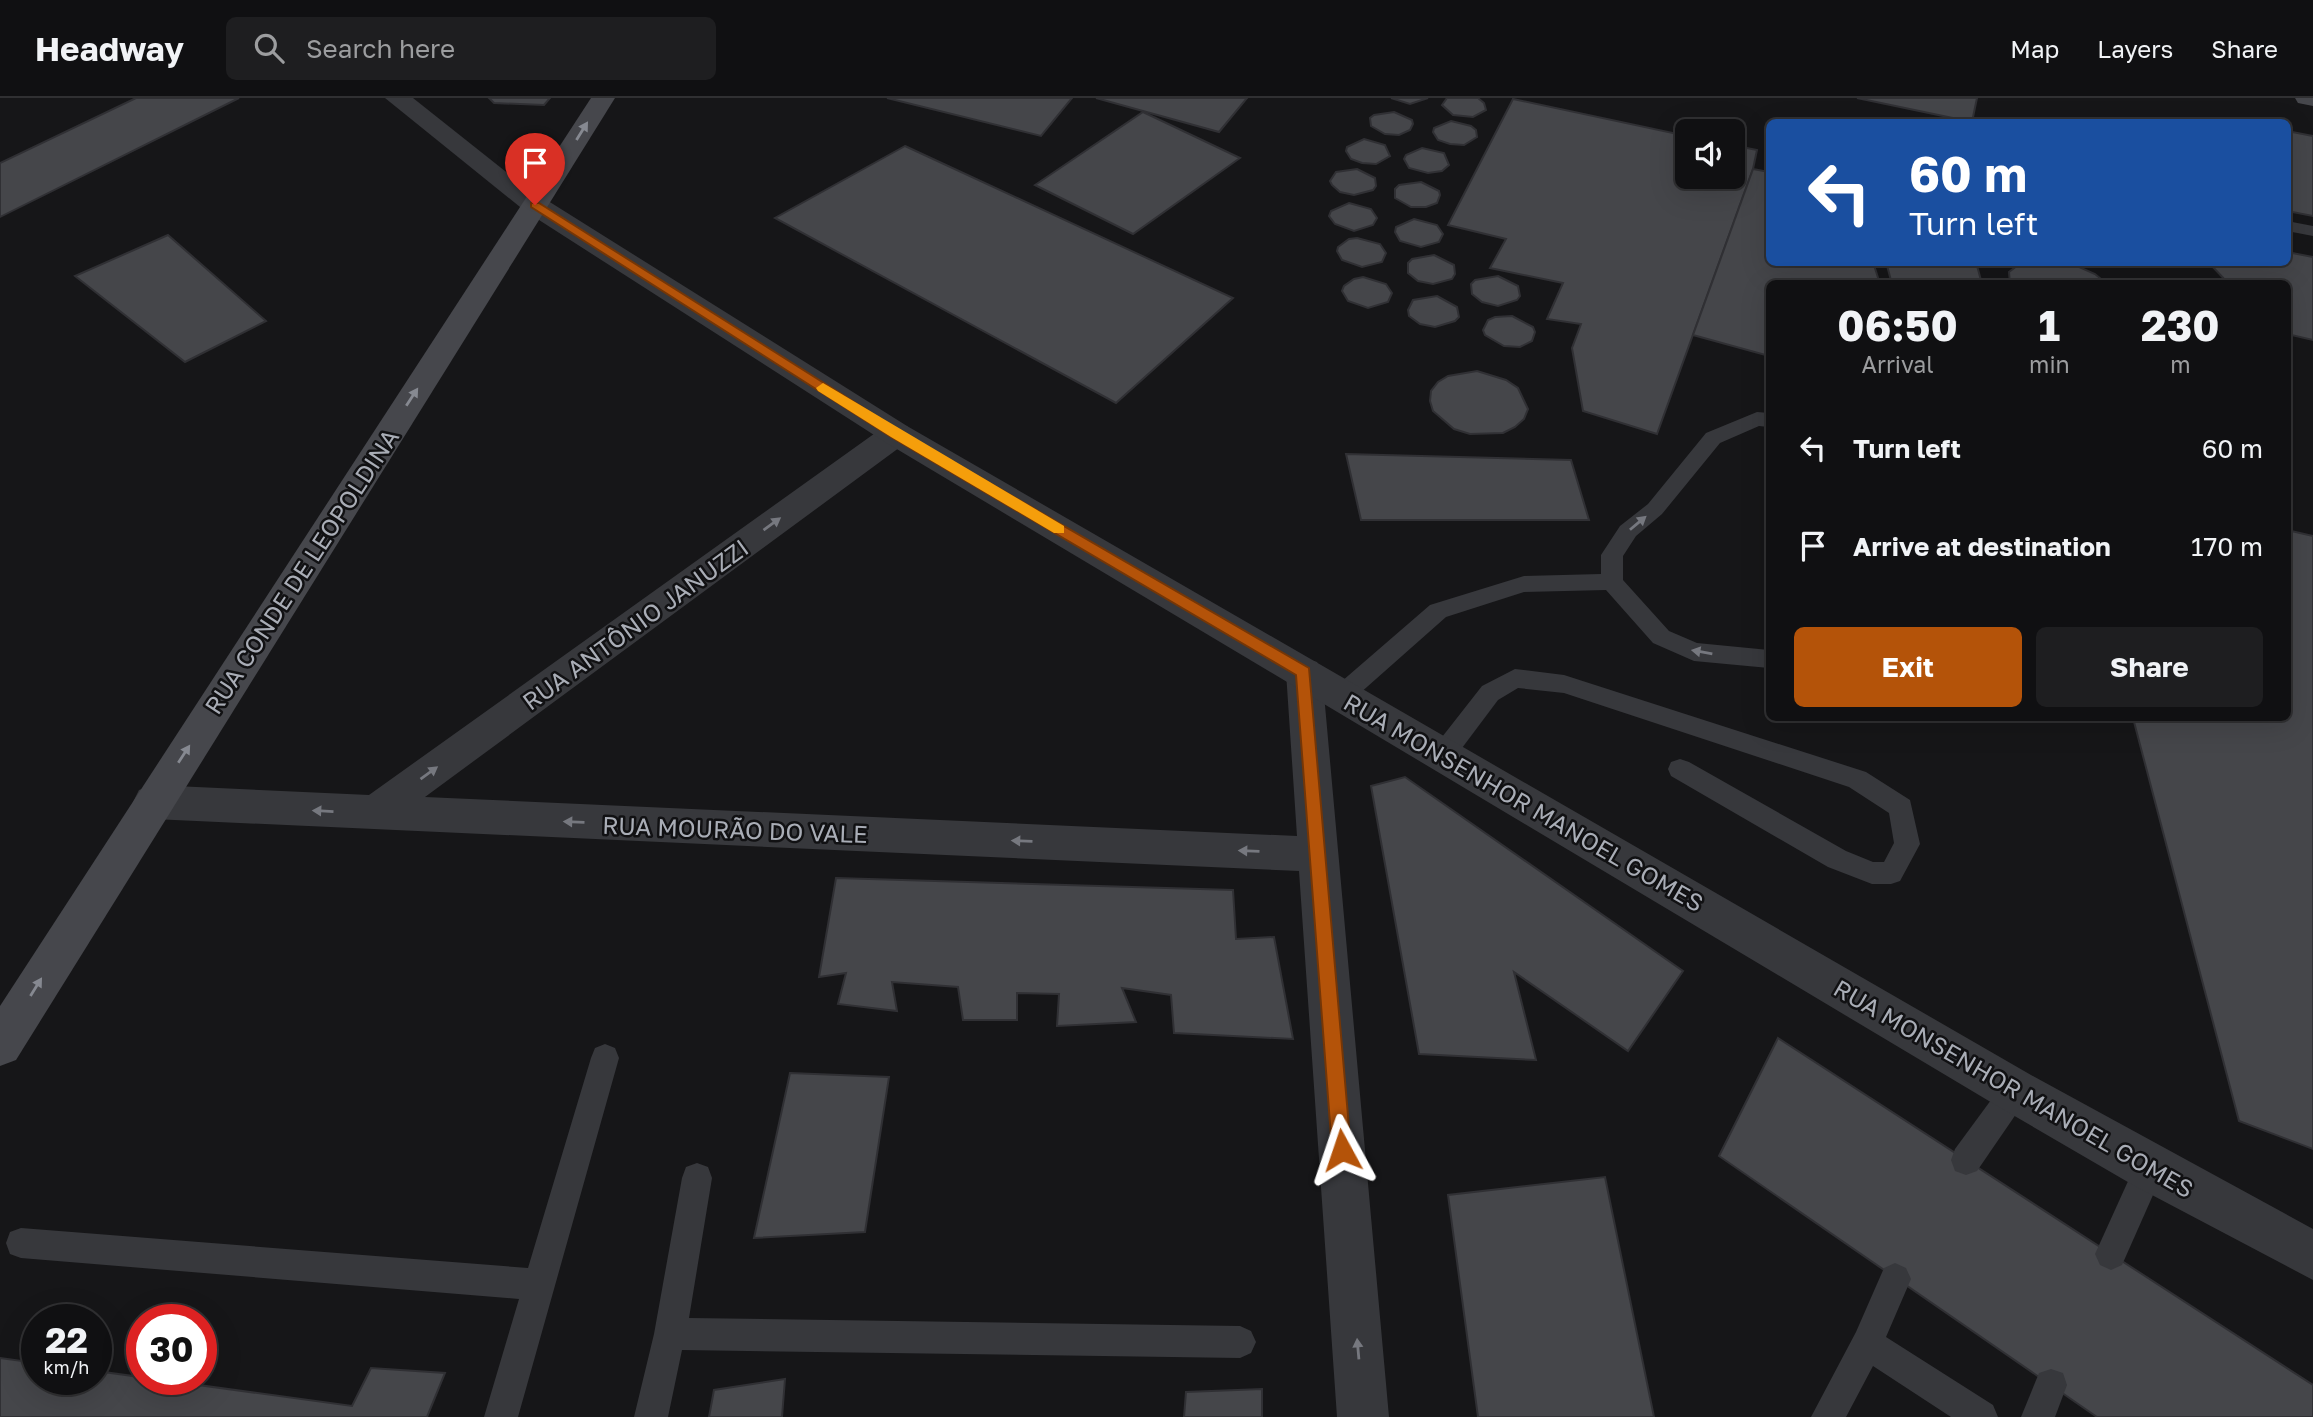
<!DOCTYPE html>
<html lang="en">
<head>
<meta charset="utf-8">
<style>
	body { margin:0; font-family:"Golos Text",sans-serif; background:#1e1e20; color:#f1f3f6; height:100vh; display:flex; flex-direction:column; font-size:26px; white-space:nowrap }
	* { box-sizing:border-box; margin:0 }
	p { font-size:23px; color:#9c9d9f }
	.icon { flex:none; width:38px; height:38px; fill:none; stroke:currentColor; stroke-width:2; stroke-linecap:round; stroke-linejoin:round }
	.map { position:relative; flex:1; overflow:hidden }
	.panel { position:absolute; left:1766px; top:182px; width:525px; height:441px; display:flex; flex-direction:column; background:#101012; border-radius:10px; box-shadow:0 7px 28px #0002,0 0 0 2px #303032 }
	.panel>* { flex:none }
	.banner { position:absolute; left:1766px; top:21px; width:525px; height:147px; border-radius:10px; box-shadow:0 7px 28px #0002,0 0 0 2px #303032; background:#1a4fa0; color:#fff; overflow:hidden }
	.fabs { position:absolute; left:1675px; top:21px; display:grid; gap:14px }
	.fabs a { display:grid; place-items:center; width:70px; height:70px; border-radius:10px; background:#101012; box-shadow:0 7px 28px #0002,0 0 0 2px #303032; font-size:35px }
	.speed { position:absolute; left:21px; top:1206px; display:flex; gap:14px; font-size:35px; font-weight:700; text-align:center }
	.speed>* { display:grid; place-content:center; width:91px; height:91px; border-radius:50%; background:#101012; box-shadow:0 7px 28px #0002,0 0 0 2px #303032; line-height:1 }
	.speed small { font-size:18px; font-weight:400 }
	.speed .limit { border:10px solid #d22; background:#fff; color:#111 }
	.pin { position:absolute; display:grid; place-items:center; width:60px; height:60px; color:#fff; margin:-72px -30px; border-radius:50% 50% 50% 0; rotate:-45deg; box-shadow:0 0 7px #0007 }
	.pin .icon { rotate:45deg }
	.me { position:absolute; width:77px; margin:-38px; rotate:355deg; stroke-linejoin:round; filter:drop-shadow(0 0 5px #0008) }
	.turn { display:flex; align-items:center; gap:24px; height:147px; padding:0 28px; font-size:32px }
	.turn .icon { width:91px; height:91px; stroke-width:2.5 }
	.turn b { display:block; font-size:49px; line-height:60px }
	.eta { display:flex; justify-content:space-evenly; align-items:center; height:119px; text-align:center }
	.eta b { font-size:42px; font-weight:700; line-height:49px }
	.cta { display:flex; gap:14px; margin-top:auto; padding:14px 28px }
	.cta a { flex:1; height:80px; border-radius:10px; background:#b45309; color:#fff; font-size:28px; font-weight:700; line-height:80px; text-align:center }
	.cta a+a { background:#1e1e20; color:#f1f3f6 }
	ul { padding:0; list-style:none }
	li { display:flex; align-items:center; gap:21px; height:98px; padding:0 28px }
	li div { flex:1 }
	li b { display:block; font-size:26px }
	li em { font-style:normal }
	header { display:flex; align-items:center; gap:42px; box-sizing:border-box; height:98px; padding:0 35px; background:#101012; border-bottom:2px solid #303032 }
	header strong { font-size:33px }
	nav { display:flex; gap:38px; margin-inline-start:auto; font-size:24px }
	.search { width:490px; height:63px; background:#1e1e20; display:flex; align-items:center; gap:18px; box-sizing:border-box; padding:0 24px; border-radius:10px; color:#9c9d9f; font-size:26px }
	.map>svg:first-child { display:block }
</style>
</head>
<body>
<header>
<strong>Headway</strong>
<div class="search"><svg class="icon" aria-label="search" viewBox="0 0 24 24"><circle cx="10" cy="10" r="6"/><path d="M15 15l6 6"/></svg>Search here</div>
<nav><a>Map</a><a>Layers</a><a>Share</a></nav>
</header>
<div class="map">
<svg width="2313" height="1319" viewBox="0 0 2313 1319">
	<rect width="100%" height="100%" fill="#161618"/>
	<g fill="#45464a" stroke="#303034" stroke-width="2">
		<path d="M 136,0 L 239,0 L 0,119 L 0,65 Z"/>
		<path d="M 489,0 L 550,0 L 544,7 L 494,5 Z"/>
		<path d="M 887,0 L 1072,0 L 1041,38 Z"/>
		<path d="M 1096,0 L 1247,0 L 1219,34 Z"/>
		<path d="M 1391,0 L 1428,0 L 1410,6 Z"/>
		<path d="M 1447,0 L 1478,0 L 1484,5 L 1486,12 L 1473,19 L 1453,17 L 1442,7 Z"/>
		<path d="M 1857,0 L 1977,0 L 1972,24 Z"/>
		<path d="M 1513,1 L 1687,38 L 1687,79 L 1732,79 L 1732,47 L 1757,52 L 1753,71 L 1657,336 L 1583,313 L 1572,250 L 1581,226 L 1547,221 L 1563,185 L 1490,170 L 1506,141 L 1448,127 Z"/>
		<path d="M 1143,14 L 1240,60 L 1133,136 L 1035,87 Z"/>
		<path d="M 1394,14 L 1412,22 L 1413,26 L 1410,32 L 1399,37 L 1385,36 L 1371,28 L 1370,20 L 1374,17 Z"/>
		<path d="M 1451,23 L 1471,28 L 1476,32 L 1477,39 L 1464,47 L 1450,46 L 1438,42 L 1433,34 L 1434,30 Z"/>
		<path d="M 2287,33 L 2313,38 L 2313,118 L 2287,113 Z"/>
		<path d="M 1364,41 L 1385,47 L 1390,58 L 1376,66 L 1362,65 L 1351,61 L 1346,53 L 1347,49 Z"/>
		<path d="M 905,48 L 1233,200 L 1116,305 L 775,120 Z"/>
		<path d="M 1422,50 L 1444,55 L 1449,67 L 1442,73 L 1428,75 L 1409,70 L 1404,61 L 1406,57 Z"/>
		<path d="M 1357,71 L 1375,80 L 1376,88 L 1373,92 L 1354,97 L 1340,94 L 1332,87 L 1330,83 L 1336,74 Z"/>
		<path d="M 1753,71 L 1769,74 L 1769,164 L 1873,164 L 1880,186 L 1769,186 L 1769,258 L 1693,237 Z"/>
		<path d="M 1421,84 L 1439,93 L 1440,97 L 1437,105 L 1426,109 L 1411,109 L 1395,100 L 1395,91 L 1399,87 Z"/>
		<path d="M 1349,105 L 1371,111 L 1377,120 L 1373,127 L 1354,133 L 1335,126 L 1329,118 L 1331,113 Z"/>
		<path d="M 1414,121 L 1437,127 L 1443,136 L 1439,144 L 1421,149 L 1400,143 L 1395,134 L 1396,129 Z"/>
		<path d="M 168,137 L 266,223 L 185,264 L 75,178 Z"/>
		<path d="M 1357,140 L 1380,146 L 1386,155 L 1382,164 L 1362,169 L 1342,162 L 1337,153 L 1338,149 L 1349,141 Z"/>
		<path d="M 2287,154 L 2313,159 L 2313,242 L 2287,236 L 2287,186 L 2229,186 L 2208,164 L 2287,164 Z"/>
		<path d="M 1434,157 L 1454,167 L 1455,176 L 1452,181 L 1433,186 L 1418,183 L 1408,175 L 1408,165 L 1412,161 Z"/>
		<path d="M 1886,164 L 1976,164 L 1982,186 L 1892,186 Z"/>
		<path d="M 2022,164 L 2068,164 L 2095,176 L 2107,186 L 2010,186 L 2009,174 Z"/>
		<path d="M 1498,178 L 1518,188 L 1520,198 L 1517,202 L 1498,208 L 1482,204 L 1472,196 L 1471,186 L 1475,182 Z"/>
		<path d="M 1363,179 L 1386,186 L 1392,195 L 1388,204 L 1368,210 L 1348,203 L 1342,193 L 1344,188 L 1354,181 Z"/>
		<path d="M 1437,198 L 1457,209 L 1459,219 L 1455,223 L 1435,229 L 1420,226 L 1409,218 L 1408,212 L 1413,202 Z"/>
		<path d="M 1512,218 L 1533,229 L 1535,234 L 1532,243 L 1520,249 L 1504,248 L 1485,237 L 1483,232 L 1488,222 L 1495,219 Z"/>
		<path d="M 1477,273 L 1506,282 L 1518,290 L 1528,311 L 1524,321 L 1515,329 L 1503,335 L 1470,336 L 1454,331 L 1433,313 L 1430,303 L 1431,293 L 1438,284 L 1448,278 Z"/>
		<path d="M 1346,356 L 1571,362 L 1589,422 L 1361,422 Z"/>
		<path d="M 2287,432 L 2313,438 L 2313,1051 L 2239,1023 L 2133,620 L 2287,620 Z"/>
		<path d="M 1405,679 L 1683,873 L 1628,953 L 1514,874 L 1536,962 L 1419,956 L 1371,688 Z"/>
		<path d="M 836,780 L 1233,792 L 1236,841 L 1274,839 L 1293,941 L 1174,935 L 1171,897 L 1122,890 L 1136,924 L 1057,928 L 1059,896 L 1017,895 L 1017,922 L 963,922 L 958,889 L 892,884 L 897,913 L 838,906 L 846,875 L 819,879 Z"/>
		<path d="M 1778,940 L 2313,1287 L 2313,1319 L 2097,1319 L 1719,1058 Z"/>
		<path d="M 790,975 L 889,979 L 865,1134 L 754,1140 Z"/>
		<path d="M 1605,1079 L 1654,1319 L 1478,1319 L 1448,1097 Z"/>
		<path d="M 0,1260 L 37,1265 L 37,1281 L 96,1281 L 96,1273 L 352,1308 L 371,1270 L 445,1275 L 427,1319 L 0,1319 Z"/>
		<path d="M 785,1281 L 782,1319 L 709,1319 L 714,1292 Z"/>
		<path d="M 1262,1291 L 1262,1319 L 1184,1319 L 1186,1294 Z"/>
	</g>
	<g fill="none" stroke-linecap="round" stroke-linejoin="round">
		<g fill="#37383c" fill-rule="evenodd">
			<path d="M 2287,123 L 2313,128 L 2313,138 L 2287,133 Z"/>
			<path d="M 1757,314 L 1769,315 L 1769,329 L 1759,328 L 1720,345 L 1662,416 L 1636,438 L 1623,458 L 1623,482 L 1669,533 L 1697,545 L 1769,552 L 1769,570 L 1694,563 L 1653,545 L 1606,492 L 1524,494 L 1446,519 L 1350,604 L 1342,606 L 1334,604 L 1330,597 L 1334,590 L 1430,507 L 1524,478 L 1601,476 L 1601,457 L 1620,428 L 1648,406 L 1706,335 Z"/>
			<path d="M 1515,571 L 1564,577 L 1866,674 L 1910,702 L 1920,746 L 1900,783 L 1891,786 L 1872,786 L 1828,769 L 1671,678 L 1668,671 L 1671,664 L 1680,661 L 1689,664 L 1846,753 L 1873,764 L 1884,764 L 1894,745 L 1889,715 L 1849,689 L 1564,595 L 1518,590 L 1498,602 L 1453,662 L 1444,665 L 1435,662 L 1432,655 L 1435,648 L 1482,588 Z"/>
			<path d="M 605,946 L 615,950 L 619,960 L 518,1319 L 484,1319 L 519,1201 L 21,1160 L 10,1156 L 6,1145 L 10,1134 L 21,1130 L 528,1170 L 591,960 L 595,950 Z"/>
			<path d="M 2015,979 L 2025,983 L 2029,993 L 2025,1003 L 1977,1073 L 1966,1077 L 1955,1073 L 1951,1062 L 1955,1051 L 2005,983 Z"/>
			<path d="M 2150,1055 L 2161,1059 L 2165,1070 L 2122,1167 L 2111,1172 L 2100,1167 L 2095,1156 L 2139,1059 Z"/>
			<path d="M 697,1065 L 708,1069 L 712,1080 L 689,1220 L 1240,1228 L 1251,1233 L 1256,1244 L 1251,1255 L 1240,1260 L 682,1252 L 668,1319 L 634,1319 L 654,1236 L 682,1080 L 686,1069 Z"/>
			<path d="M 1895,1165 L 1906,1170 L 1911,1181 L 1886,1239 L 1993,1307 L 1998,1319 L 1951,1319 L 1873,1268 L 1846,1319 L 1811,1319 L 1856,1234 L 1884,1170 Z"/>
			<path d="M 2051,1271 L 2063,1275 L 2067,1287 L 2055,1319 L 2021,1319 L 2039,1275 Z"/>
		</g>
		<g fill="#37383c" fill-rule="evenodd">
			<path d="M 385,0 L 413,0 L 548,107 L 545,113 L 535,115 L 525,113 Z"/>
			<path d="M 896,325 L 907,328 L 912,336 L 907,344 L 425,699 L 1297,738 L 1286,574 L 1291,564 L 1304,560 L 1317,564 L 1322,574 L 1389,1319 L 1337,1319 L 1299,773 L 153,721 L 139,716 L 133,704 L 139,692 L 153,687 L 369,697 L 885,328 Z"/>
		</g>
		<path fill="#37383c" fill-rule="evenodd" d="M 535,99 L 545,101 L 907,328 L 2031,977 L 2313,1131 L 2313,1182 L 2133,1087 L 1999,1009 L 885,344 L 525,113 L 522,107 L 525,101 Z"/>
		<g fill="#46474c" fill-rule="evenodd">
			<path d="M 591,0 L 615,0 L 16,962 L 0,968 L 0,908 Z"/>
			<path d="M 2295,0 L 2313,0 L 2313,8 L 2298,5 Z"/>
		</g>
	</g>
	<defs><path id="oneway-solid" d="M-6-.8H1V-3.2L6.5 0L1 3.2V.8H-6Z" transform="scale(1.75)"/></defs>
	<g fill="#868991">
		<use href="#oneway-solid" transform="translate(582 33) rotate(-58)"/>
		<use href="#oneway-solid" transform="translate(412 299) rotate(-57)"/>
		<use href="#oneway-solid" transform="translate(184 656) rotate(-57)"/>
		<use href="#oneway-solid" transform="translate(36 889) rotate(-58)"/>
	</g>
	<g fill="#76787f">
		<use href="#oneway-solid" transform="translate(1638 425) rotate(-40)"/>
		<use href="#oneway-solid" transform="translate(772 426) rotate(-36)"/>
		<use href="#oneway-solid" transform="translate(1702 554) rotate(-170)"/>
		<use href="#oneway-solid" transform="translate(429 675) rotate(-36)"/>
		<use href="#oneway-solid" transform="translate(323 713) rotate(-177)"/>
		<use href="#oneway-solid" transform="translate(574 724) rotate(-178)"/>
		<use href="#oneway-solid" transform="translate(1022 743) rotate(-178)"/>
		<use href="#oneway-solid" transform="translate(1249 753) rotate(-178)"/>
		<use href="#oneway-solid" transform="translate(1358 1251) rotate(-95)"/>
	</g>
	<path fill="#b45309" stroke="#753606" stroke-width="2" d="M 531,105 L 539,105 L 900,333 L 1309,570 L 1351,1052 L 1348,1059 L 1342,1062 L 1335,1059 L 1332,1052 L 1296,577 L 891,339 L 531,109 Z"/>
	<path fill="#f59e0b" d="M 823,285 L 1064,428 L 1064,435 L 1054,435 L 891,339 L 818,293 L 816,290 Z"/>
	<g text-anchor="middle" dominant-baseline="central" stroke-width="5" stroke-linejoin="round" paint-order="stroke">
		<g font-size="24" fill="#a9adb6" stroke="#111113">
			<text transform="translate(301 473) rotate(-57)">RUA CONDE DE LEOPOLDINA</text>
			<text transform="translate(635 526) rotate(-36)">RUA ANTÔNIO JANUZZI</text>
			<text transform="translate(1524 704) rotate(30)">RUA MONSENHOR MANOEL GOMES</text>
			<text transform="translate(735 731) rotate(2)">RUA MOURÃO DO VALE</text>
			<text transform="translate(2014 990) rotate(30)">RUA MONSENHOR MANOEL GOMES</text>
		</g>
	</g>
</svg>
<div class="fabs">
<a><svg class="icon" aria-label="sound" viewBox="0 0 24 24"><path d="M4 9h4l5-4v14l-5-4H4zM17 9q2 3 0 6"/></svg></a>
</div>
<div class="speed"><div>22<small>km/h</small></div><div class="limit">30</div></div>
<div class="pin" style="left:535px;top:107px;background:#d93025"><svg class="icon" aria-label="arrive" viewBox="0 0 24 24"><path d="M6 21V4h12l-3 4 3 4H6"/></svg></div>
<svg class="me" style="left:1342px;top:1052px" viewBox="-20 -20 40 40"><path d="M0-17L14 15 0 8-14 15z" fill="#b45309" stroke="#fff" stroke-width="4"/></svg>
<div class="banner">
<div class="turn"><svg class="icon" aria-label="left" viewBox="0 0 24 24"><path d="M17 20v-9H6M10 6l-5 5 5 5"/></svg><div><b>60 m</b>Turn left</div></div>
</div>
<section class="panel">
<div class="eta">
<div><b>06:50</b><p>Arrival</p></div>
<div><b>1</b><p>min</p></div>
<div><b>230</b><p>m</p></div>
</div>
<ul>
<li><svg class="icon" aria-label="left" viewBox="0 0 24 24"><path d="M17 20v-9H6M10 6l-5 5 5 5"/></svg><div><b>Turn left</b></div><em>60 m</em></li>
<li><svg class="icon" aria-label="arrive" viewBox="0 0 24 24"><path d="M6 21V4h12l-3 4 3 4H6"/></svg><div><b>Arrive at destination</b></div><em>170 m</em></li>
</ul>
<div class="cta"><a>Exit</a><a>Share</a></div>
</section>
</div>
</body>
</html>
